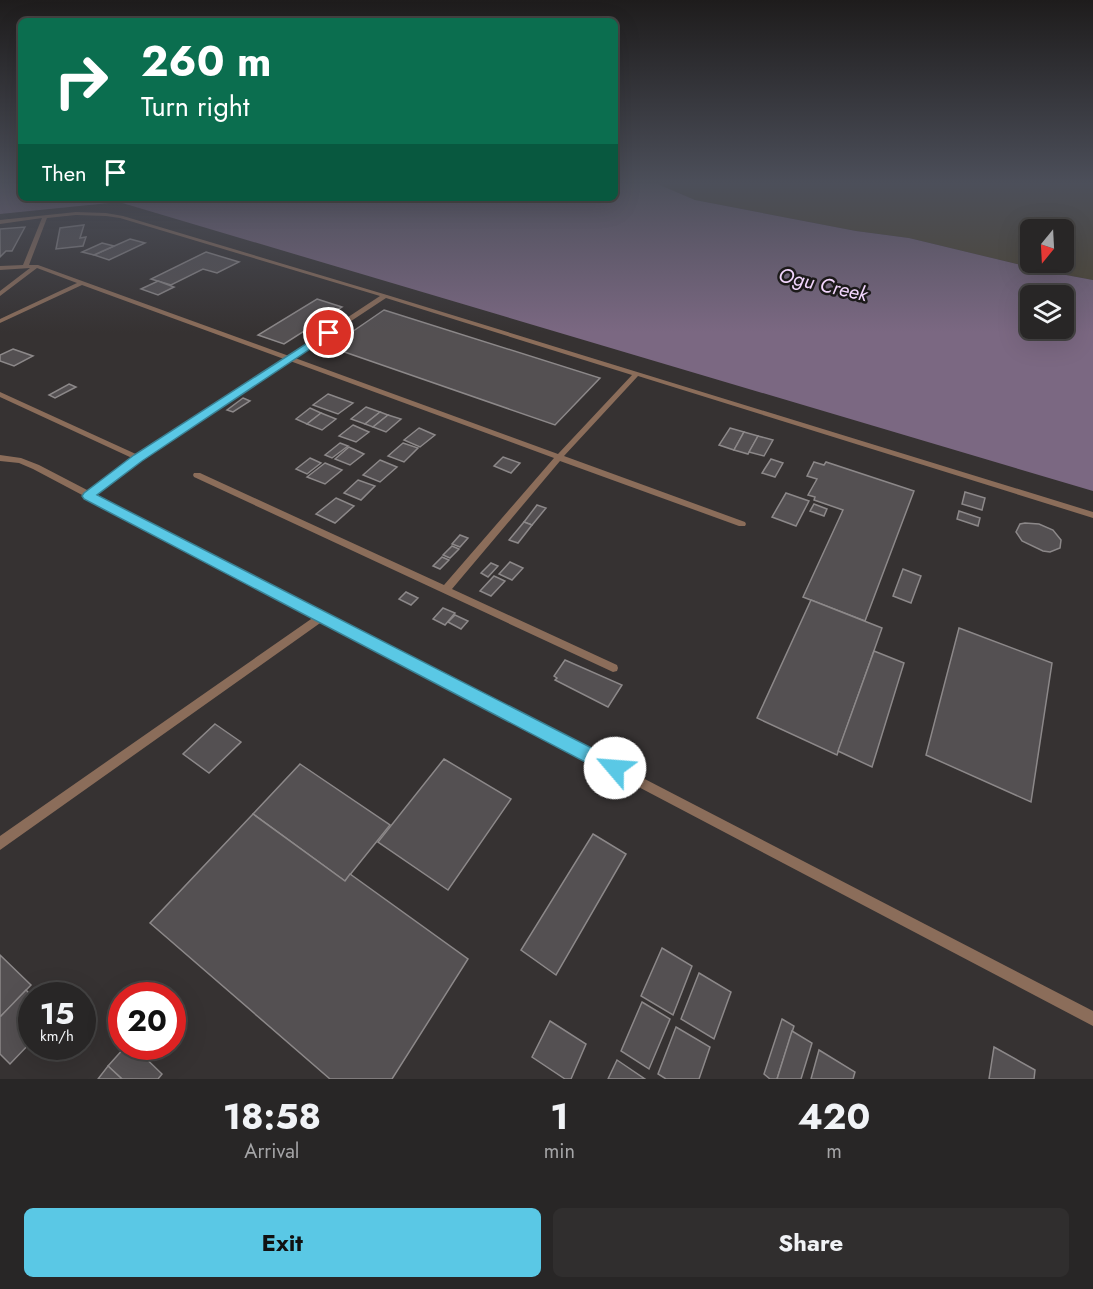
<!DOCTYPE html>
<html lang="en">
<head>
<meta charset="utf-8">
<style>
	body { margin:0; font-family:Jost,sans-serif; background:#302e2e; color:#f1f3f6; height:100vh; display:flex; flex-direction:column; font-size:22px; white-space:nowrap }
	* { box-sizing:border-box; margin:0 }
	p { font-size:20px; color:#a5a5a7 }
	.icon { flex:none; width:33px; height:33px; fill:none; stroke:currentColor; stroke-width:2; stroke-linecap:round; stroke-linejoin:round }
	.map { position:relative; height:1079px; overflow:hidden }
	.side { display:flex; flex-direction:column; background:#282626; flex:1 }
	.side>* { flex:none }
	.guide { position:absolute; left:18px; top:18px; width:600px; height:183px; border-radius:9px; box-shadow:0 6px 24px #0002,0 0 0 2px #444343; background:#0b6e4f; color:#fff; overflow:hidden }
	.needle { width:39px; rotate:198deg }
	.fabs { position:absolute; left:1020px; top:219px; display:grid; gap:12px }
	.fabs a { display:grid; place-items:center; width:54px; height:54px; border-radius:9px; background:#282626; box-shadow:0 6px 24px #0002,0 0 0 2px #444343; font-size:30px }
	.speed { position:absolute; left:18px; top:982px; display:flex; gap:12px; font-size:30px; font-weight:700; text-align:center }
	.speed>* { display:grid; place-content:center; width:78px; height:78px; border-radius:50%; background:#282626; box-shadow:0 6px 24px #0002,0 0 0 2px #444343; line-height:1 }
	.speed small { font-size:15px; font-weight:400 }
	.speed .limit { border:9px solid #d22; background:#fff; color:#111 }
	.pin { position:absolute; display:grid; place-items:center; width:51px; height:51px; color:#fff; margin:-26px; border:3px solid #fff; border-radius:50%; box-shadow:0 2px 6px #0007 }
	.me { position:absolute; width:66px; margin:-33px; rotate:297deg; stroke-linejoin:round; filter:drop-shadow(0 0 4px #0008) }
	.turn { display:flex; align-items:center; gap:21px; height:126px; padding:0 24px; font-size:27px }
	.turn .icon { width:78px; height:78px; stroke-width:2.5 }
	.turn b { display:block; font-size:42px; line-height:51px }
	.then { display:flex; align-items:center; height:57px; padding:0 24px; background:#0003; gap:12px; font-size:22px }
	.eta { display:flex; justify-content:space-evenly; align-items:center; height:102px; text-align:center }
	.eta b { font-size:36px; font-weight:700; line-height:42px }
	.cta { display:flex; gap:12px; margin-top:auto; padding:12px 24px }
	.cta a { flex:1; height:69px; border-radius:9px; background:#5ac8e5; color:#111; font-size:24px; font-weight:700; line-height:69px; text-align:center }
	.cta a+a { background:#302e2e; color:#f1f3f6 }
	.map>svg:first-child { display:block }
</style>
</head>
<body>
<div class="map">
<svg width="1093" height="1079" viewBox="0 0 1093 1079">
	<rect width="100%" height="100%" fill="#363232"/>
	<path fill="#4c4430" fill-rule="evenodd" d="M 653,182 L 1093,182 L 1093,280 L 1050,272 L 909,238 L 856,231 L 695,200 ZM 1030,230 L 1064,230 L 1064,262 L 1030,262 Z"/>
	<path fill="#7b6882" fill-rule="evenodd" d="M 0,182 L 21,182 L 21,198 L 615,198 L 615,182 L 653,182 L 695,200 L 856,231 L 909,238 L 1050,272 L 1093,280 L 1093,491 L 119,202 L 0,214 ZM 1030,296 L 1064,296 L 1064,328 L 1030,328 Z"/>
	<g fill="#545052" stroke="#8c8889" stroke-width="1.5">
		<path d="M 84,225 L 80,238 L 86,237 L 83,246 L 56,249 L 60,228 Z"/>
		<path d="M 25,227 L 12,251 L 6,251 L 0,257 L 0,229 Z"/>
		<path d="M 130,239 L 145,243 L 109,260 L 94,255 Z"/>
		<path d="M 102,243 L 114,246 L 94,255 L 82,252 Z"/>
		<path d="M 206,252 L 239,262 L 217,273 L 203,269 L 171,285 L 151,279 Z"/>
		<path d="M 158,281 L 174,287 L 158,295 L 141,289 Z"/>
		<path d="M 317,299 L 342,307 L 284,344 L 258,335 Z"/>
		<path d="M 384,310 L 600,378 L 555,425 L 330,347 Z"/>
		<path d="M 13,349 L 33,356 L 14,366 L 0,361 L 0,355 Z"/>
		<path d="M 69,384 L 76,387 L 55,398 L 49,395 Z"/>
		<path d="M 328,394 L 353,403 L 338,414 L 313,405 Z"/>
		<path d="M 243,398 L 250,401 L 233,412 L 227,410 Z"/>
		<path d="M 366,407 L 380,412 L 365,424 L 351,419 Z"/>
		<path d="M 310,408 L 321,413 L 307,424 L 296,419 Z"/>
		<path d="M 380,412 L 388,415 L 373,427 L 365,424 Z"/>
		<path d="M 321,413 L 336,419 L 322,430 L 307,424 Z"/>
		<path d="M 388,415 L 401,419 L 386,432 L 373,427 Z"/>
		<path d="M 353,425 L 369,432 L 356,442 L 339,436 Z"/>
		<path d="M 419,428 L 435,435 L 420,447 L 404,440 Z"/>
		<path d="M 730,428 L 744,432 L 734,450 L 719,445 Z"/>
		<path d="M 744,432 L 758,436 L 748,454 L 734,450 Z"/>
		<path d="M 758,436 L 773,440 L 764,456 L 749,452 Z"/>
		<path d="M 340,443 L 348,446 L 332,458 L 325,455 Z"/>
		<path d="M 403,443 L 418,448 L 404,462 L 388,456 Z"/>
		<path d="M 349,447 L 364,454 L 350,465 L 335,459 Z"/>
		<path d="M 503,457 L 520,463 L 511,473 L 494,466 Z"/>
		<path d="M 310,458 L 321,463 L 307,474 L 296,469 Z"/>
		<path d="M 771,459 L 783,463 L 775,477 L 762,473 Z"/>
		<path d="M 380,460 L 397,467 L 380,482 L 363,475 Z"/>
		<path d="M 814,462 L 824,465 L 826,462 L 914,491 L 865,621 L 803,597 L 843,510 L 814,500 L 815,497 L 808,495 L 817,479 L 807,476 Z"/>
		<path d="M 325,463 L 342,470 L 325,484 L 307,477 Z"/>
		<path d="M 358,480 L 375,486 L 361,500 L 344,493 Z"/>
		<path d="M 965,492 L 985,498 L 982,510 L 962,504 Z"/>
		<path d="M 786,493 L 809,501 L 796,526 L 772,517 Z"/>
		<path d="M 336,498 L 354,506 L 335,523 L 316,514 Z"/>
		<path d="M 814,504 L 827,509 L 824,516 L 810,511 Z"/>
		<path d="M 537,505 L 546,508 L 532,525 L 524,522 Z"/>
		<path d="M 959,511 L 980,518 L 978,526 L 957,519 Z"/>
		<path d="M 524,522 L 532,525 L 518,543 L 509,540 Z"/>
		<path d="M 1025,523 L 1039,524 L 1053,530 L 1061,540 L 1060,548 L 1050,552 L 1043,551 L 1022,541 L 1016,532 L 1020,524 Z"/>
		<path d="M 460,535 L 468,538 L 460,547 L 452,544 Z"/>
		<path d="M 452,546 L 459,549 L 450,558 L 443,555 Z"/>
		<path d="M 442,557 L 449,560 L 440,569 L 433,566 Z"/>
		<path d="M 510,562 L 523,568 L 512,580 L 499,574 Z"/>
		<path d="M 491,563 L 498,566 L 488,577 L 481,573 Z"/>
		<path d="M 903,569 L 921,576 L 911,603 L 893,596 Z"/>
		<path d="M 494,576 L 505,581 L 491,596 L 480,591 Z"/>
		<path d="M 406,592 L 418,598 L 411,605 L 399,599 Z"/>
		<path d="M 811,600 L 882,628 L 837,755 L 757,718 Z"/>
		<path d="M 443,608 L 455,613 L 445,625 L 433,619 Z"/>
		<path d="M 455,615 L 468,621 L 461,629 L 448,622 Z"/>
		<path d="M 959,628 L 1052,663 L 1031,802 L 926,755 Z"/>
		<path d="M 874,651 L 904,663 L 872,767 L 838,751 Z"/>
		<path d="M 565,660 L 622,685 L 608,707 L 555,680 L 557,678 L 554,676 Z"/>
		<path d="M 215,724 L 241,742 L 209,773 L 183,754 Z"/>
		<path d="M 444,759 L 511,799 L 448,890 L 378,842 Z"/>
		<path d="M 300,764 L 390,825 L 345,881 L 253,814 Z"/>
		<path d="M 253,814 L 345,881 L 350,874 L 468,959 L 392,1079 L 330,1079 L 150,923 Z"/>
		<path d="M 593,834 L 626,854 L 556,975 L 521,950 Z"/>
		<path d="M 662,948 L 692,966 L 673,1015 L 641,996 Z"/>
		<path d="M 0,955 L 31,985 L 0,1017 Z"/>
		<path d="M 699,973 L 731,992 L 714,1039 L 681,1019 Z"/>
		<path d="M 26,990 L 32,996 L 32,1041 L 10,1064 L 0,1054 L 0,1017 Z"/>
		<path d="M 642,1002 L 670,1019 L 649,1069 L 621,1051 Z"/>
		<path d="M 782,1019 L 794,1026 L 777,1079 L 770,1079 L 764,1074 Z"/>
		<path d="M 550,1021 L 586,1044 L 571,1079 L 565,1079 L 532,1057 Z"/>
		<path d="M 676,1027 L 710,1047 L 699,1079 L 666,1079 L 658,1074 Z"/>
		<path d="M 792,1031 L 812,1043 L 801,1079 L 777,1079 Z"/>
		<path d="M 125,1047 L 134,1047 L 162,1074 L 158,1079 L 122,1079 L 108,1066 Z"/>
		<path d="M 994,1047 L 1035,1070 L 1034,1079 L 989,1079 Z"/>
		<path d="M 819,1050 L 855,1072 L 853,1079 L 811,1079 Z"/>
		<path d="M 617,1060 L 645,1079 L 608,1079 Z"/>
		<path d="M 108,1066 L 122,1079 L 98,1079 Z"/>
	</g>
	<g fill="none" stroke-linecap="round" stroke-linejoin="round">
		<path fill="#8b6d5a" fill-rule="evenodd" d="M 76,212 L 106,213 L 123,216 L 387,295 L 1093,512 L 1093,518 L 638,376 L 564,456 L 745,522 L 746,524 L 745,526 L 739,526 L 560,461 L 452,589 L 617,665 L 618,668 L 617,671 L 613,672 L 194,477 L 193,475 L 194,473 L 200,473 L 444,585 L 554,458 L 290,361 L 141,460 L 96,495 L 1093,1011 L 1093,1026 L 323,621 L 0,850 L 0,836 L 314,617 L 89,498 L 85,498 L 84,496 L 33,469 L 19,463 L 0,461 L 0,455 L 21,458 L 39,465 L 89,491 L 132,458 L 0,397 L 0,392 L 138,455 L 284,359 L 82,285 L 0,323 L 0,319 L 77,283 L 37,268 L 0,296 L 0,291 L 30,268 L 0,270 L 0,266 L 23,265 L 42,218 L 0,224 L 0,220 ZM 76,215 L 106,216 L 120,218 L 380,296 L 289,356 L 38,265 L 29,265 L 47,218 ZM 386,298 L 632,375 L 558,454 L 295,358 Z"/>
	</g>
	<linearGradient id="sky" x2="0" y2="1"><stop stop-color="#1e1c1c"/><stop offset="0.55" stop-color="#4c4f5a"/><stop offset="1" stop-color="#4c4f5a" stop-opacity="0"/></linearGradient>
	<rect width="1093" height="333" fill="url(#sky)"/>
	<path fill="#5ac8e5" stroke="#3a8295" stroke-width="1.5" d="M 326,331 L 334,333 L 142,461 L 97,495 L 621,763 L 623,768 L 621,774 L 615,777 L 608,774 L 84,499 L 82,496 L 84,493 L 134,455 Z"/>
	<g text-anchor="middle" dominant-baseline="central" stroke-width="5" stroke-linejoin="round" paint-order="stroke">
		<g font-size="20" font-style="italic" fill="#f2d6fd" stroke="#1c1a1a">
			<text transform="translate(823 285) rotate(13)">Ogu Creek</text>
		</g>
	</g>
</svg>
<div class="fabs">
<a><svg class="needle" viewBox="-14 -14 28 28"><path d="M0-13l5 13h-10z" fill="#e53935"/><path d="M0 13l5-13h-10z" fill="#a5a5a7"/></svg></a>
<a><svg class="icon" aria-label="layers" viewBox="0 0 24 24"><path d="M12 4l9 5-9 5-9-5zM3 14l9 5 9-5"/></svg></a>
</div>
<div class="speed"><div>15<small>km/h</small></div><div class="limit">20</div></div>
<div class="pin" style="left:329px;top:333px;background:#d93025"><svg class="icon" aria-label="arrive" viewBox="0 0 24 24"><path d="M6 21V4h12l-3 4 3 4H6"/></svg></div>
<svg class="me" style="left:615px;top:768px" viewBox="-20 -20 40 40"><circle r="19" fill="#fff"/><path d="M0-13L10 11 0 6-10 11z" fill="#5ac8e5"/></svg>
<div class="guide">
<div class="turn"><svg class="icon" aria-label="right" viewBox="0 0 24 24"><path d="M7 20v-9h11M14 6l5 5-5 5"/></svg><div><b>260 m</b>Turn right</div></div>
<div class="then">Then<svg class="icon" aria-label="arrive" viewBox="0 0 24 24"><path d="M6 21V4h12l-3 4 3 4H6"/></svg></div>
</div>
</div>
<section class="side">
<div class="eta">
<div><b>18:58</b><p>Arrival</p></div>
<div><b>1</b><p>min</p></div>
<div><b>420</b><p>m</p></div>
</div>
<div class="cta"><a>Exit</a><a>Share</a></div>
</section>
</body>
</html>
